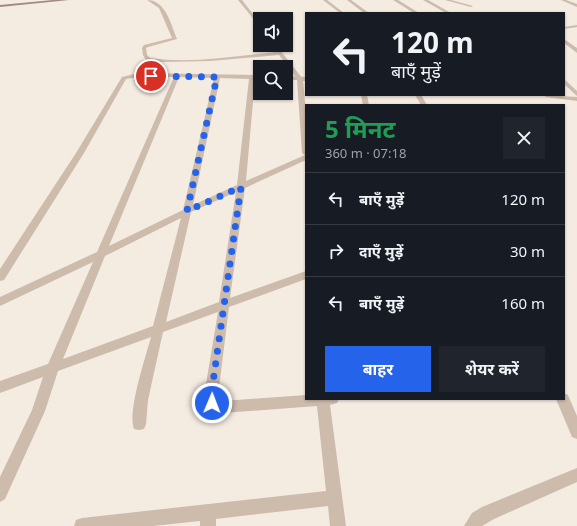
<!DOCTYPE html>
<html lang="hi">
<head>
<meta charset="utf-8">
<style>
	body { margin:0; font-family:"Noto Sans","Noto Sans Devanagari",sans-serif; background:#20242c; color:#f1f3f6; height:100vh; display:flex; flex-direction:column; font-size:15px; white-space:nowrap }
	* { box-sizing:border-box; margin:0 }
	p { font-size:13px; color:#9ea1a6 }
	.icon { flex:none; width:22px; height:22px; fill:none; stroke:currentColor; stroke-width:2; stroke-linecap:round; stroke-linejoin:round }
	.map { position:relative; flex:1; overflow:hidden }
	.drawer { position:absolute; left:305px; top:104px; width:260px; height:296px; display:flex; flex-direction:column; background:#171b24; border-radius:0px; box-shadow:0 1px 3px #0004 }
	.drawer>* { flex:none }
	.banner { position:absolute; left:305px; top:12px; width:260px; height:84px; border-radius:0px; box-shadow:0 1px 3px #0004; background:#171b24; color:#f1f3f6; overflow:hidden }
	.fabs { position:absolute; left:253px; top:12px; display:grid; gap:8px }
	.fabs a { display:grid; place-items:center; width:40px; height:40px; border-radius:0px; background:#171b24; box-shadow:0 1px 3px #0004; font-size:20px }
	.pin { position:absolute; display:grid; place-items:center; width:34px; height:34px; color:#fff; margin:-17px; border:2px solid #fff; border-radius:50%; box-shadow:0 1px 4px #0007 }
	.me { position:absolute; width:44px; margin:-22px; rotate:1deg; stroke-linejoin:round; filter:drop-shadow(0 0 3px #0008) }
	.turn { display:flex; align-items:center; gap:14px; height:84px; padding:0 20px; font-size:18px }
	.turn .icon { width:52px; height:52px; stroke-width:2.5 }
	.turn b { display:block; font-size:28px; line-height:34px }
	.round { display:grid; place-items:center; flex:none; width:42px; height:42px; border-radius:0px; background:#20242c }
	.head { display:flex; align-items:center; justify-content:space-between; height:68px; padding:0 20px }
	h1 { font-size:24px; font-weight:700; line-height:30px; color:#1e9e55 }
	.button { display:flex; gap:8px; margin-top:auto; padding:8px 20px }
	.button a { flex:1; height:46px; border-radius:0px; background:#2563eb; color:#fff; font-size:16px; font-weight:700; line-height:46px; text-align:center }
	.button a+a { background:#20242c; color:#f1f3f6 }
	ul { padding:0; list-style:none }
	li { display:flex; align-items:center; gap:12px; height:52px; padding:0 20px; border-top:1px solid #363941 }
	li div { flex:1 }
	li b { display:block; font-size:15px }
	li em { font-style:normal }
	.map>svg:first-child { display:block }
</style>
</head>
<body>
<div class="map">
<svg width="577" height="526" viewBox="0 0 577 526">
	<rect width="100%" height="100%" fill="#f4ebe1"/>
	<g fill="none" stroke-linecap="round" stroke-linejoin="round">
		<g fill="#cdbbac" fill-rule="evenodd">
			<path d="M 147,0 C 166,0 171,25 177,39 L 148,47 L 146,48 L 147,55 L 150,58 C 191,64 235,56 277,52 L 272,45 L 276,45 L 303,79 L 298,80 L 279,55 L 210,61 L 161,62 L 146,60 L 143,55 L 142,48 L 144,45 L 172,38 L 159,8 Z"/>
			<path d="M 238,0 L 242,0 L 260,23 L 260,27 Z"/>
			<path d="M 323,0 L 327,0 L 344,13 L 340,13 Z"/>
			<path d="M 347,0 L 351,0 L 369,13 L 364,13 Z"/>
			<path d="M 393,0 L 398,0 L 419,13 L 414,13 Z"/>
			<path d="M 445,0 L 451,0 L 473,6 L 471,7 Z"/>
		</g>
		<g fill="#cdbbac" fill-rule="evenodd">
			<path d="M 423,0 L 428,0 L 451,13 L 446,13 Z"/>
			<path d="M 561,0 L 566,0 L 577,4 L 577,7 Z"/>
			<path d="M 577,25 L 577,27 L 564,29 L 564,27 Z"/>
			<path d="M 564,39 L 577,48 L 577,53 L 564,43 Z"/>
			<path d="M 138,73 L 260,75 L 260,79 L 255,79 L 246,181 L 305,155 L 302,153 L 297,80 L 286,80 L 286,76 L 306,77 L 306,81 L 303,81 L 306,112 L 306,160 L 245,188 L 230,298 L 306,271 L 306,279 L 229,307 L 218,396 L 219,400 L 223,401 L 306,395 L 306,399 L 339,399 L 337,403 L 330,405 L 346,526 L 330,526 L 328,506 L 216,519 L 216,526 L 200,526 L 200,521 L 153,526 L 74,526 L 76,520 L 82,518 L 326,491 L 317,406 L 223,413 C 212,411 208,407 204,396 L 218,312 L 163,332 L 148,400 L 146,424 L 144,429 L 139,430 L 134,429 C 127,412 146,356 151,337 L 58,371 L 45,411 L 5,499 L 0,502 L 0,477 L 32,410 L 43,377 L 0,393 L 0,381 L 48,364 L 93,262 L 0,306 L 0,297 L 97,252 L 174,77 L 138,77 L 126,79 L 84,153 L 4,280 L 0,281 L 0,269 L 76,153 L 122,77 ZM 179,77 L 214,78 L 183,210 L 109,246 ZM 220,78 L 249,79 L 237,185 L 193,205 ZM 236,192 L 219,302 L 166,322 L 191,212 ZM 181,218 L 153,326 L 63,359 L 105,256 Z"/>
			<path d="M 564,79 L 577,91 L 577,96 L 564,84 Z"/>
			<path d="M 361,95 L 367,95 L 369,105 L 363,105 Z"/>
			<path d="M 415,95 L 421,95 L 427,105 L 421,105 Z"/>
			<path d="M 543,95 L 577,97 L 577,101 L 546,97 Z"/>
			<path d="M 564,393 L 568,395 L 577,416 L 577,439 L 572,437 L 556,399 L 564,399 Z"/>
			<path d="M 577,468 L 577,482 L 494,519 L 482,526 L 464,526 L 472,513 L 482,507 Z"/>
		</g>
		<path fill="#a18a7d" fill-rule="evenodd" d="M 53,0 L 69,0 L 0,7 L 0,5 Z"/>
	</g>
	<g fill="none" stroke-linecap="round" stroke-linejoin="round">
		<path stroke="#2563eb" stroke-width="7" stroke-dasharray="0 12.6" d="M 151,76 L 217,77 L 187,211 L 241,187 L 211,396 L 212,403"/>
	</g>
</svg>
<div class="fabs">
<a><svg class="icon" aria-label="sound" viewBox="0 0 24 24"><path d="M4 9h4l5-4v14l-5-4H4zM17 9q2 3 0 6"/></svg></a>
<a><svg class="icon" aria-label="search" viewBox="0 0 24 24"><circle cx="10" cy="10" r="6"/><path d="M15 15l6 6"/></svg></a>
</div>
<div class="pin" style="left:151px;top:76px;background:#d93025"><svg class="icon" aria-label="arrive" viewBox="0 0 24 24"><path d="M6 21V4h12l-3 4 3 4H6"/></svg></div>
<svg class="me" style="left:212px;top:403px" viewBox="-20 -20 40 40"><circle r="17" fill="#2563eb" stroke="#fff" stroke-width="3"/><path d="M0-11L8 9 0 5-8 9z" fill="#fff"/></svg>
<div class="banner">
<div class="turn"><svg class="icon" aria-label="left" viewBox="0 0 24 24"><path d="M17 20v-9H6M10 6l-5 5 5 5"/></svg><div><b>120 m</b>बाएँ मुड़ें</div></div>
</div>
<section class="drawer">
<div class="head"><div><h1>5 मिनट</h1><p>360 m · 07:18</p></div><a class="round"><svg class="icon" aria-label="close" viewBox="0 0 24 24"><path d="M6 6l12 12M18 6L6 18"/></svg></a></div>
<ul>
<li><svg class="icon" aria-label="left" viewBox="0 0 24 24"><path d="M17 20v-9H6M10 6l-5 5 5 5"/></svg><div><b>बाएँ मुड़ें</b></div><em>120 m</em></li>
<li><svg class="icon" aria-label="right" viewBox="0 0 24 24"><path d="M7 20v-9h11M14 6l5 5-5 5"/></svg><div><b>दाएँ मुड़ें</b></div><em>30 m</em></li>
<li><svg class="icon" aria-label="left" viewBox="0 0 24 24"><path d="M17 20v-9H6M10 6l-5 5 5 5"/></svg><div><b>बाएँ मुड़ें</b></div><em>160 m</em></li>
</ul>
<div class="button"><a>बाहर</a><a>शेयर करें</a></div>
</section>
</div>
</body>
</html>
